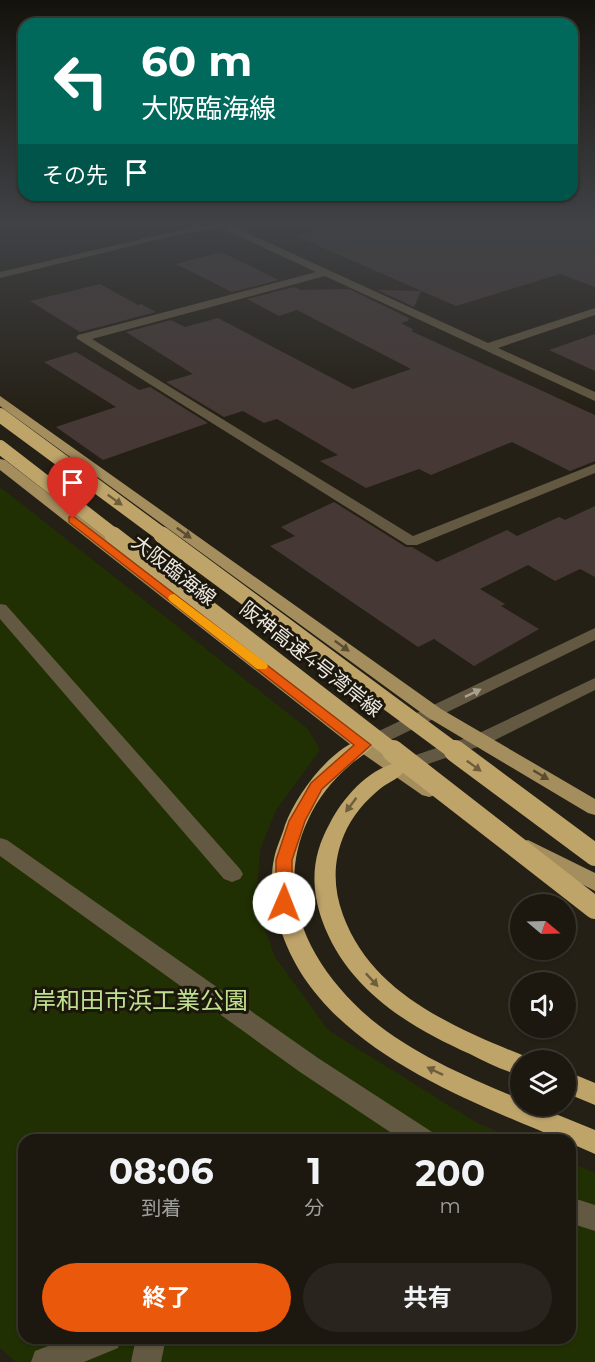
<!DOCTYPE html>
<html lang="ja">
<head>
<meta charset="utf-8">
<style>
	body { margin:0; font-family:Montserrat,"Noto Sans JP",sans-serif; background:#29251e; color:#f1f3f6; height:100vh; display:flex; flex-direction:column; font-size:22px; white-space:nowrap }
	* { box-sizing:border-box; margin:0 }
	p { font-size:20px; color:#a0a09f }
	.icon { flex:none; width:33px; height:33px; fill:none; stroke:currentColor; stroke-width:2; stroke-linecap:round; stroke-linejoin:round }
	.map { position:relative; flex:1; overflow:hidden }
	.panel { position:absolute; left:18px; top:1134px; width:558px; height:210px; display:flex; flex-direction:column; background:#1c1810; border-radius:18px; box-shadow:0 2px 4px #0004,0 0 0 2px #3a3730 }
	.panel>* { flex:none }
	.top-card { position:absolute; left:18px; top:18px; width:560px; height:183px; border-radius:18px; box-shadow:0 2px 4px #0004,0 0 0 2px #3a3730; background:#00695c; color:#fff; overflow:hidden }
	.needle { width:39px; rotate:109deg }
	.tools { position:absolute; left:510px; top:894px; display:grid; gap:12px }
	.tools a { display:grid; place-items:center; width:66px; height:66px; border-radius:50%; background:#1c1810; box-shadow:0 2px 4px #0004,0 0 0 2px #3a3730; font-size:30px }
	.pin { position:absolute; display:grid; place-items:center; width:51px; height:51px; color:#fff; margin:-62px -26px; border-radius:50% 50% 50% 0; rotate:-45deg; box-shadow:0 0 6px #0007 }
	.pin .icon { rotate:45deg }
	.me { position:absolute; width:66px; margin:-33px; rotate:1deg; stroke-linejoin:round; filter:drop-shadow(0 0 4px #0008) }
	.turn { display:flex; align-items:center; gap:21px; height:126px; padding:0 24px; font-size:27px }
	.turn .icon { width:78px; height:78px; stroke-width:2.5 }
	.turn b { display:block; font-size:42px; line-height:51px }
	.then { display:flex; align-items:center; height:57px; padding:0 24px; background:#0003; gap:12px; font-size:22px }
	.eta { display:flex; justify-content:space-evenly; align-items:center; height:102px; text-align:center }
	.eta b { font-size:36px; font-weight:700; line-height:42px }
	.button { display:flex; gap:12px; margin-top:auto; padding:12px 24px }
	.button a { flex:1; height:69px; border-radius:36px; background:#ea580c; color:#fff; font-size:24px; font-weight:700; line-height:69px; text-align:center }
	.button a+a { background:#29251e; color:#f1f3f6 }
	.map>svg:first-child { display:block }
</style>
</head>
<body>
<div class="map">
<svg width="595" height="1362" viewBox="0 0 595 1362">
	<rect width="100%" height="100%" fill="#252015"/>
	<path fill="#213002" d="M 0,487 L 308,729 L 320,750 L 276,810 L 260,850 L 256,905 L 275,957 L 328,1030 L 477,1123 L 517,1140 L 24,1140 L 24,1338 L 570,1338 L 570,1162 L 595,1173 L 595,1362 L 16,1362 L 0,1348 Z"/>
	<g fill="#463935">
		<path d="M 339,225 L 595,225 L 595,287 L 560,274 L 456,306 L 296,236 Z"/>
		<path d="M 221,252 L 279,280 L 232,292 L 176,264 Z"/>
		<path d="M 100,284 L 138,305 L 141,304 L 156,312 L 80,332 L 30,301 Z"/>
		<path d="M 294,287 L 301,290 L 349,289 L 409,318 L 408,321 L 401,323 L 414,330 L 411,331 L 595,415 L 595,461 L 570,471 L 512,442 L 431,475 L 419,469 L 366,488 L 320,461 L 338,455 L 277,419 L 264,423 L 243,411 L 224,417 L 166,382 L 193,374 L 126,332 L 171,320 L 185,327 L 218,318 L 353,389 L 411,369 L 297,310 L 279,316 L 247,299 Z"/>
		<path d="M 378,290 L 421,291 L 414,307 Z"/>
		<path d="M 595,334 L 595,371 L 549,350 Z"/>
		<path d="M 76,352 L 139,390 L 150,387 L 208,423 L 103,460 L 56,427 L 116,407 L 44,362 Z"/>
		<path d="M 334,502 L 406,547 L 412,547 L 437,562 L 507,530 L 517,536 L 559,517 L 565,520 L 595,506 L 595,577 L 580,569 L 555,581 L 528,565 L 480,589 L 505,604 L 501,606 L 539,629 L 474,666 L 434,639 L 418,647 L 270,546 L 295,536 L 281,527 Z"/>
	</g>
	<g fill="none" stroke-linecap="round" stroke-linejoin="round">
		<g fill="#635841" fill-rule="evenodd">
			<path d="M 202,225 L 230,225 L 488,343 L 595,308 L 595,315 L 498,348 L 595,392 L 595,401 L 325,276 L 92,339 L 413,536 L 595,464 L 595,473 L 417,545 L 407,545 L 76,338 L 78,335 L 316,272 L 221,228 L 181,234 L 0,278 L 0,272 Z"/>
			<path d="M 0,604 L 6,605 L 240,869 L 243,874 L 240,879 L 232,882 L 224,879 L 0,619 Z"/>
			<path d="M 595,628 L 595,640 L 372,749 L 358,749 L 355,745 L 358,741 Z"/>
			<path d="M 595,678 L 595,690 L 489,743 L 399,774 L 392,773 L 389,768 L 392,763 L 475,735 Z"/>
			<path d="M 0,838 L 7,840 L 318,1058 L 432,1132 L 436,1140 L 402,1140 L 300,1072 L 0,856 Z"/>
			<path d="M 570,1197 L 595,1205 L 595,1231 L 570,1223 Z"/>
			<path d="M 69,1338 L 122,1338 L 118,1348 L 84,1362 L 31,1362 L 35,1351 Z"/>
			<path d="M 136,1338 L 166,1338 L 161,1362 L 131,1362 Z"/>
		</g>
		<g fill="#a58e5e" fill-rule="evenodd">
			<path d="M 0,396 L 441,709 L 595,799 L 595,815 L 588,813 L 427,717 L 0,406 Z"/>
			<path d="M 0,459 L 5,460 L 370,741 L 436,785 L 439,790 L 436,795 L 429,797 L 422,795 L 356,749 L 0,470 Z"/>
			<path d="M 528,840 L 595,873 L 595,891 L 521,852 L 518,847 L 521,842 Z"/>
		</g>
		<g fill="#bfa46a" fill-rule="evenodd">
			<path d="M 363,739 L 370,741 L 373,745 C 367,754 356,759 349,766 C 331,782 318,798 308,820 C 272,897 312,969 372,1020 C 413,1054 471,1079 520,1099 L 520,1106 L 536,1106 L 595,1130 L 595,1154 L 570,1143 L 570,1140 L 562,1140 C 460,1097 315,1044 280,927 C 274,906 269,881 274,859 C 276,848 282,836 285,825 C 296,795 331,747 363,739 Z"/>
			<path d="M 396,763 L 403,764 L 406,769 C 400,778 389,782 381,788 C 365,801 352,816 344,835 C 333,861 333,888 343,915 C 372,995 456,1028 529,1058 L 530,1060 L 520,1060 L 520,1075 C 503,1071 486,1062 470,1054 C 407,1026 346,988 322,920 C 310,885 312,855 330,823 C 343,798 367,770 396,763 Z"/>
			<path d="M 566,1071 L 595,1083 L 595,1105 L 566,1093 Z"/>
		</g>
		<g stroke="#bfa46a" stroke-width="14">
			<path d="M 0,415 L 164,536"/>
			<path d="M 0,447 L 115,536"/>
		</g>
		<g stroke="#bfa46a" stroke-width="17">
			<path d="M 113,535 L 395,753"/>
			<path d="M 162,535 L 457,753"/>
		</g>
		<g stroke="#bfa46a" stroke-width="22">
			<path d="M 393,751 L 595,908"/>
			<path d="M 455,751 L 595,855"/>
		</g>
	</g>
	<defs><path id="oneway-solid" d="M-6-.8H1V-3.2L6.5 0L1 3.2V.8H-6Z" transform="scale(1.5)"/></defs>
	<g fill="#6e5e3b">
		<use href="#oneway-solid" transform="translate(115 500) rotate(36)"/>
		<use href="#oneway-solid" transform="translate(474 766) rotate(36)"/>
		<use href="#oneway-solid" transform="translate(351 805) rotate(127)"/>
		<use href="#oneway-solid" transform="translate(372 980) rotate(47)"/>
		<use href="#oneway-solid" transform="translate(435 1071) rotate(-154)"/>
	</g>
	<g fill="#5a4d31">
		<use href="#oneway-solid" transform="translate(184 533) rotate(36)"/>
		<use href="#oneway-solid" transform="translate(342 646) rotate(36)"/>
		<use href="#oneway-solid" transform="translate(541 775) rotate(31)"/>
	</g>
	<use fill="#a8a092" href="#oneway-solid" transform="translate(473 693) rotate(-26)"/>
	<linearGradient id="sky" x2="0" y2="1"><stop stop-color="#14120c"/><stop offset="0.54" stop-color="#404246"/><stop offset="1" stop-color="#404246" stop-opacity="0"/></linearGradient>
	<rect width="595" height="415" fill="url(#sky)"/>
	<path fill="#ea580c" stroke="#983908" stroke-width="1.5" d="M 73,516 L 371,745 L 322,789 L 305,821 L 292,860 L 292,903 L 290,907 L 278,907 L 276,903 L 276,860 L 289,821 L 311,783 L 354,745 L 69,522 L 69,517 Z"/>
	<path fill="#f59e0b" d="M 174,594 L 266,663 L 268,666 L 266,669 L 257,669 L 170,601 L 168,598 L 170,595 Z"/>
	<g text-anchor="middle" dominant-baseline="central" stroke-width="6" stroke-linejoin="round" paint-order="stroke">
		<g font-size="20" fill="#ede9e2" stroke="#1c170c">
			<text transform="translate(174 570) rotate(38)">大阪臨海線</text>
			<text transform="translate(311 659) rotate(38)">阪神高速4号湾岸線</text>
		</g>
		<g font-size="24" fill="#bfe08e" stroke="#1c170c">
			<text x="140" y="1000">岸和田市浜工業公園</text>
		</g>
	</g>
</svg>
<div class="tools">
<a><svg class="needle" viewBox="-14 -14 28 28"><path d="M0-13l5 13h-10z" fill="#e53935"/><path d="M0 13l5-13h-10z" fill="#a0a09f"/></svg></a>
<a><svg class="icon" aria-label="sound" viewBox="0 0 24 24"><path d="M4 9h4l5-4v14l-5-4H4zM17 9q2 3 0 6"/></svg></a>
<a><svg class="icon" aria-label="layers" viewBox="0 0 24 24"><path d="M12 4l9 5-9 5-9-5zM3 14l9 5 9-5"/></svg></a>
</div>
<div class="pin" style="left:73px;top:519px;background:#d93025"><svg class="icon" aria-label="arrive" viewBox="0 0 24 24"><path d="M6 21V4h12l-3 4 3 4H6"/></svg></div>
<svg class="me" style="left:284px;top:903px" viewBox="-20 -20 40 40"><circle r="19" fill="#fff"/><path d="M0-13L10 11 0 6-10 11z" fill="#ea580c"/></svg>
<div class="top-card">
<div class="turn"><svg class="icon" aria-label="left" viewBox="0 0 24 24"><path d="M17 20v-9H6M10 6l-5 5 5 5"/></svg><div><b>60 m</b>大阪臨海線</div></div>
<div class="then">その先<svg class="icon" aria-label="arrive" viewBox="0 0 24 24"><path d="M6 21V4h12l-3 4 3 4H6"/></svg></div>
</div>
<section class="panel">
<div class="eta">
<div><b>08:06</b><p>到着</p></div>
<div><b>1</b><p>分</p></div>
<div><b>200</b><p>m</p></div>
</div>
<div class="button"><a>終了</a><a>共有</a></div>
</section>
</div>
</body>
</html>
